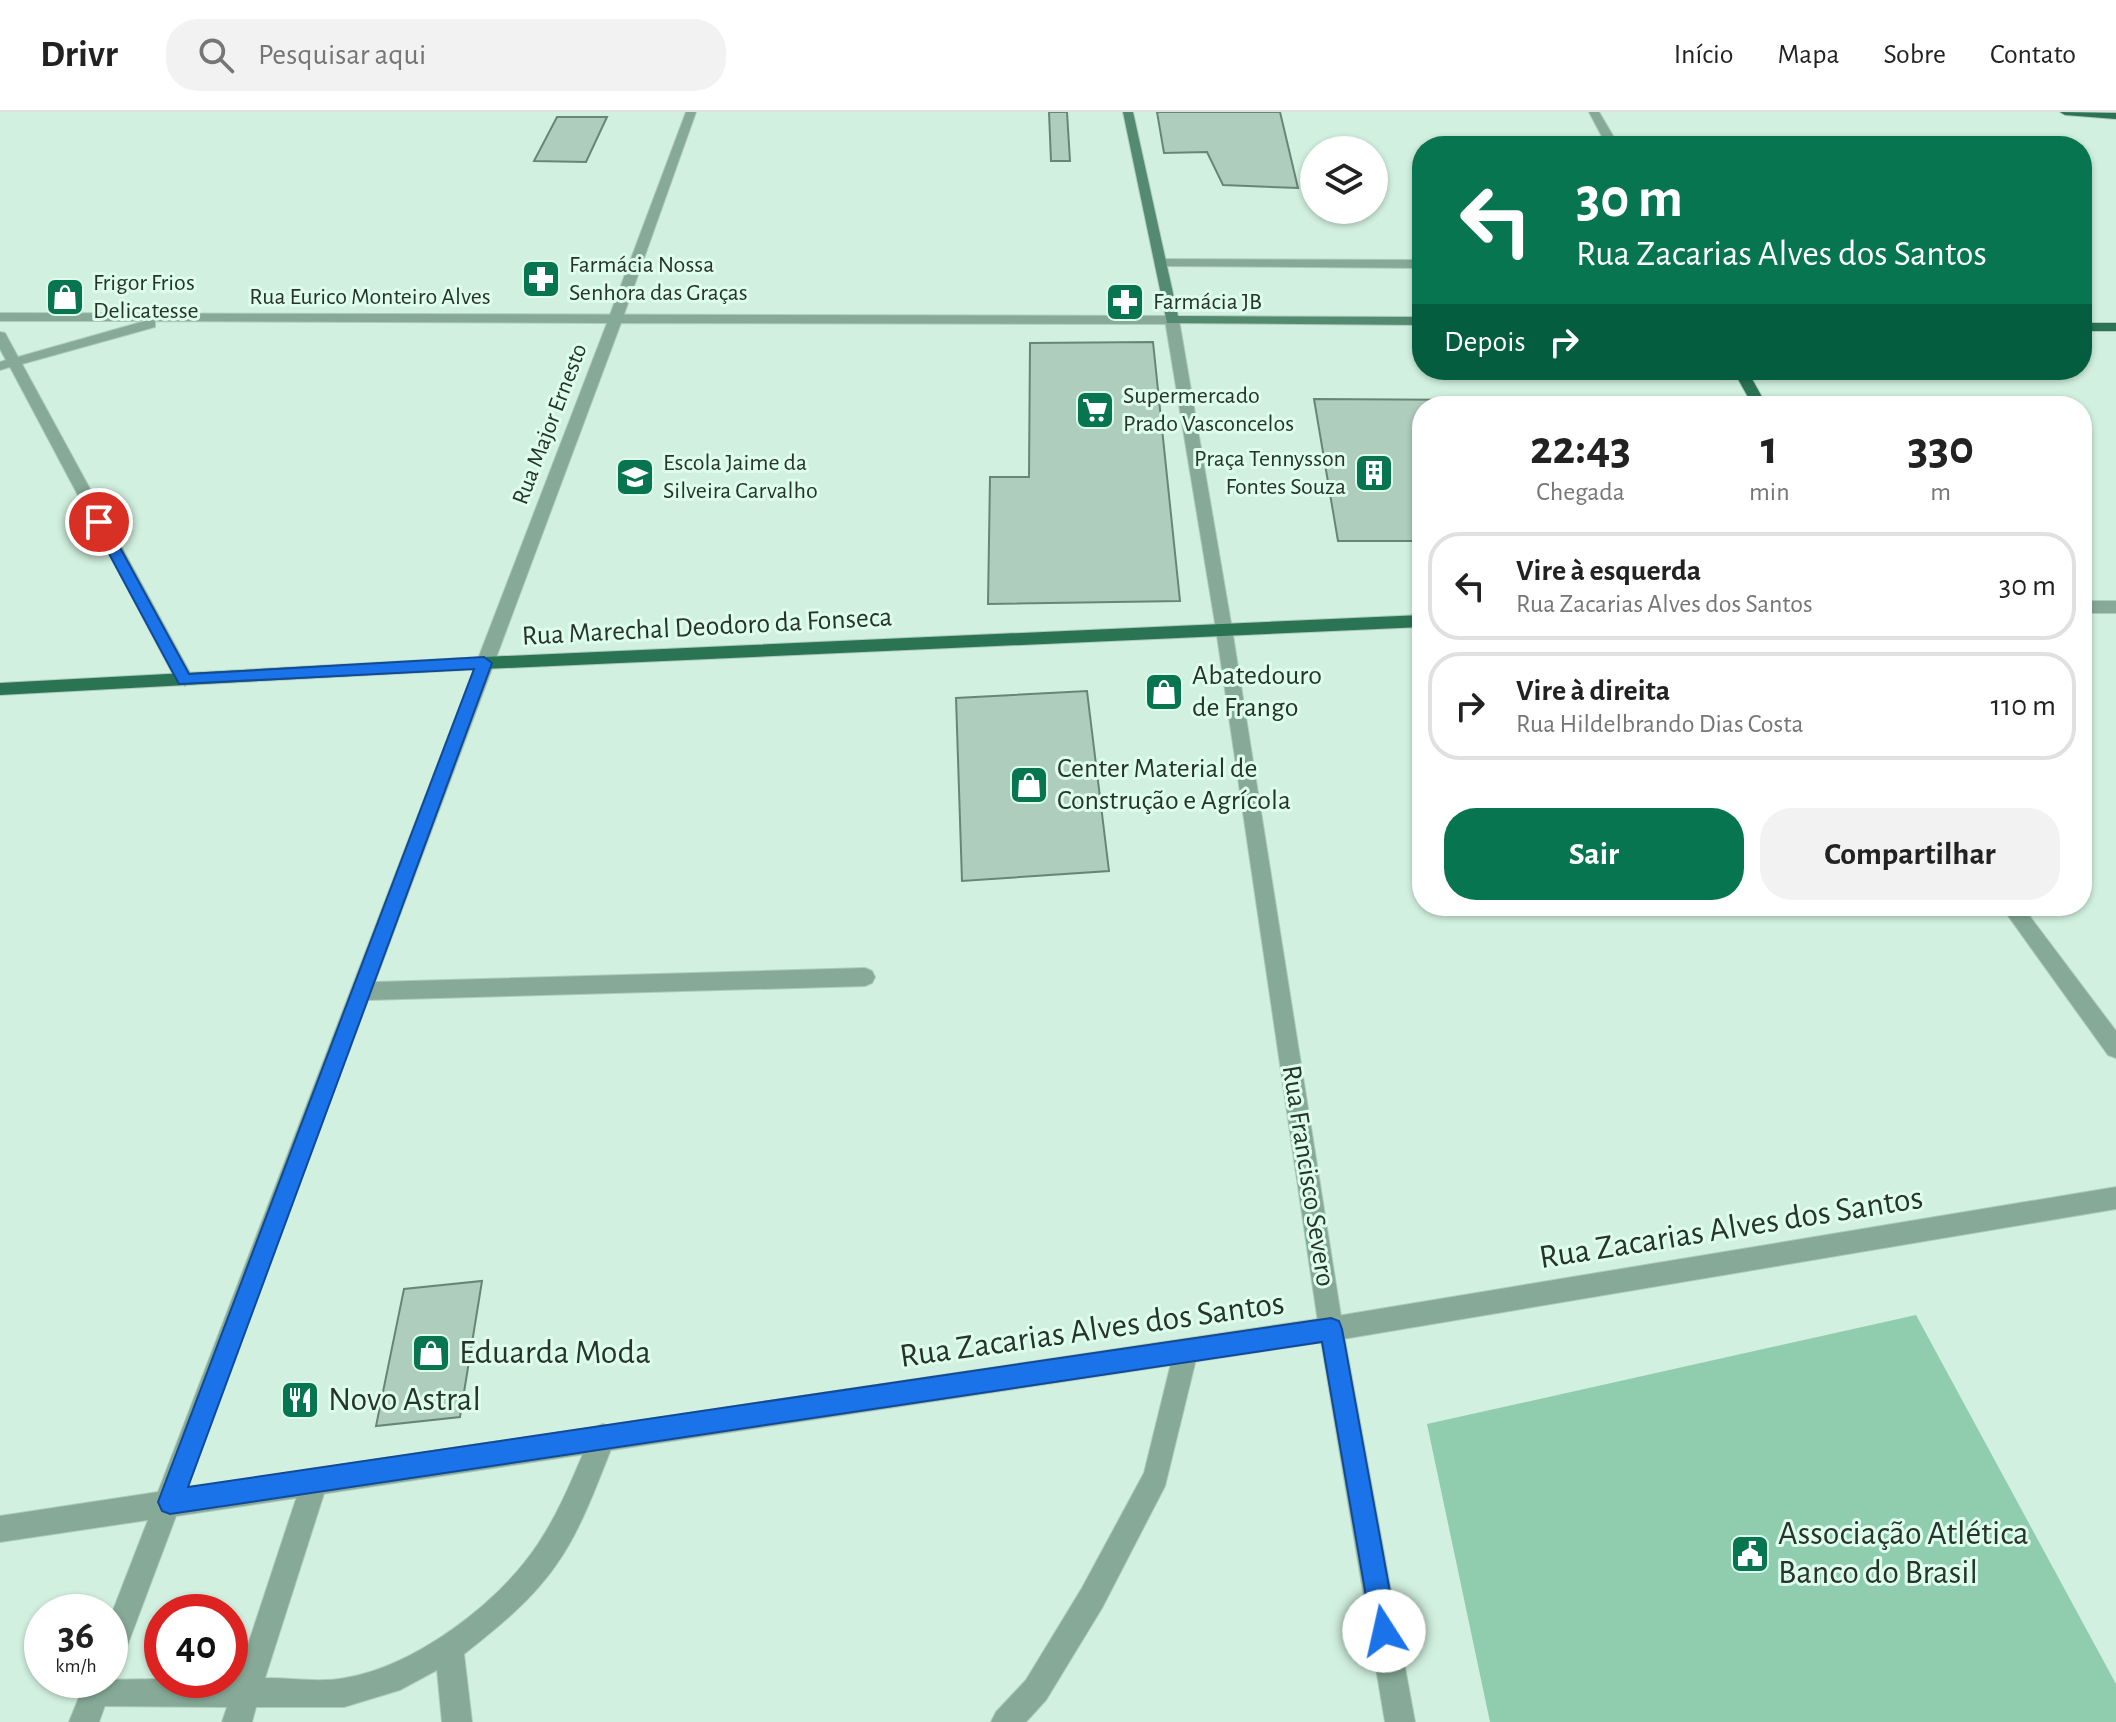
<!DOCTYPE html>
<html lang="pt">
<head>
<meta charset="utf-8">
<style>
	body { margin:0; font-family:"Alegreya Sans",sans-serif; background:#f2f2f2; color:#222; height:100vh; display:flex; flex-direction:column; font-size:30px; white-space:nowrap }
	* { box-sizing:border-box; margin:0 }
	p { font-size:26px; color:#767676 }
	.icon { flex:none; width:44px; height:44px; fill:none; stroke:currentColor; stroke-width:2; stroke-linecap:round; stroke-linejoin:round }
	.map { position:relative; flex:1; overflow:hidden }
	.side { position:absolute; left:1412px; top:284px; width:680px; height:520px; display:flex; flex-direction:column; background:#fff; border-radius:32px; box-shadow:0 2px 6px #0004 }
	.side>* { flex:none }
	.banner { position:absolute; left:1412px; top:24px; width:680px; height:244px; border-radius:32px; box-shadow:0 2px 6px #0004; background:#07754f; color:#fff; overflow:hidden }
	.buttons { position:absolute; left:1300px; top:24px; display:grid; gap:16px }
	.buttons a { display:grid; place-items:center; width:88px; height:88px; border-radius:50%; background:#fff; box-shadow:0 2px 6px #0004; font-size:40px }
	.speed { position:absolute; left:24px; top:1482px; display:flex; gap:16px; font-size:40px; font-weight:700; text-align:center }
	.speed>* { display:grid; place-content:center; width:104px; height:104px; border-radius:50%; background:#fff; box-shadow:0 2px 6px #0004; line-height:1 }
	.speed small { font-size:20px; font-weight:400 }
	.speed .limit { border:12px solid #d22; background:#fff; color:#111 }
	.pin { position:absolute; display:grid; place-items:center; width:68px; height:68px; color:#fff; margin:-34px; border:4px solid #fff; border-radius:50%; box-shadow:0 2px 8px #0007 }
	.me { position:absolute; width:88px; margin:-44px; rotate:350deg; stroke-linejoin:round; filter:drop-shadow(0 0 6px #0008) }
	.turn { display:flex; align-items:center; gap:28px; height:168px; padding:0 32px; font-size:36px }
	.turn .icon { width:104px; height:104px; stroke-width:2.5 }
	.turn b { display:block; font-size:56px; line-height:68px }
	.then { display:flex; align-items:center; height:76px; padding:0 32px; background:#0003; gap:16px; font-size:30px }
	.eta { display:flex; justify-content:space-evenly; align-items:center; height:136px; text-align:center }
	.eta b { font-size:48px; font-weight:700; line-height:56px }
	.button { display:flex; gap:16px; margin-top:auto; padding:16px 32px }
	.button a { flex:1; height:92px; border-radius:32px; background:#07754f; color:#fff; font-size:32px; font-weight:700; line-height:92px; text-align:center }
	.button a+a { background:#f2f2f2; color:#222 }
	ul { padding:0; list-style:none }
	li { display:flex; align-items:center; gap:24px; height:108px; margin:0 16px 12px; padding:0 16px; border:4px solid #e0e0e0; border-radius:32px }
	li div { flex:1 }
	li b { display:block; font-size:30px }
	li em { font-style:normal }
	header { display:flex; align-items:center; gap:48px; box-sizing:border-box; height:112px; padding:0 40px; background:#fff; border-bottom:2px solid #e0e0e0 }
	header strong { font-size:38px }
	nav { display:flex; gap:44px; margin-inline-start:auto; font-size:28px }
	.search { width:560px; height:72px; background:#f2f2f2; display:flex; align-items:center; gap:20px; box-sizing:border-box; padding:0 28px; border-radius:32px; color:#767676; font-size:30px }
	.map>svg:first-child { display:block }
</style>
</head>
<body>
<header>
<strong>Drivr</strong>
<div class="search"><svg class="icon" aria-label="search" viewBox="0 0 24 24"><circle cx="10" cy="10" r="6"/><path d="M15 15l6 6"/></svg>Pesquisar aqui</div>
<nav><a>Início</a><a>Mapa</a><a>Sobre</a><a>Contato</a></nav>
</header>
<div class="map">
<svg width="2116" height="1610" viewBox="0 0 2116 1610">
	<rect width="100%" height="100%" fill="#d1f0df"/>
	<path fill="#90ccae" d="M 1916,1203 L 2116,1572 L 2116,1610 L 1490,1610 L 1427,1312 Z"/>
	<g fill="#aecdbc" stroke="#698576" stroke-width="2">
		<path d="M 1049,0 L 1067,0 L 1070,49 L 1051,49 Z"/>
		<path d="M 1157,0 L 1280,0 L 1298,76 L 1223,73 L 1207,40 L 1164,41 Z"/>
		<path d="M 557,5 L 607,5 L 586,50 L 534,49 Z"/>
		<path d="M 1153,230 L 1180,489 L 988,492 L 990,365 L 1029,365 L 1030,231 Z"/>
		<path d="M 1314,287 L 1656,289 L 1658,294 L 1422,294 L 1422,429 L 1338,429 Z"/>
		<path d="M 1087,579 L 1109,759 L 962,769 L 956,586 Z"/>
		<path d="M 482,1169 L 460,1305 L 376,1314 L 404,1177 Z"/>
	</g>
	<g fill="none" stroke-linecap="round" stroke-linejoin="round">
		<g stroke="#afcabb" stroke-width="2">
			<g id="service">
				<path d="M 1163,147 L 1422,148 L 1422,156 L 1159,154 L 1157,151 Z"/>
				<path d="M 1186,1227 L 1195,1230 L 1198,1239 L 1165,1374 L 1102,1496 L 1046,1588 L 1026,1610 L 991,1610 L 996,1600 L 1026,1568 L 1082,1476 L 1144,1361 L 1174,1239 L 1177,1230 Z"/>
				<path d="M 603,1312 L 612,1316 L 616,1325 C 598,1368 583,1415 556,1453 C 531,1489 498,1515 464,1542 L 472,1610 L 442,1610 L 437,1558 L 400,1578 L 344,1595 L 256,1595 L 252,1610 L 222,1610 L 227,1595 L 96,1594 L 86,1590 L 82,1580 L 86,1570 L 90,1568 L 237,1566 L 302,1369 L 306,1360 L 315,1356 L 324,1360 L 328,1369 L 265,1566 C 291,1566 320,1571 345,1566 C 416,1554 499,1491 538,1432 C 562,1396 577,1355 594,1316 Z"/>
			</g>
		</g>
		<g stroke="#afcabb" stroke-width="2">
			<path id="pedestrian" d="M 686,0 L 696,0 L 622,208 L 610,211 L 608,208 Z"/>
		</g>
		<g stroke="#afcabb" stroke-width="2">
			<g id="minor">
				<path d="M 1589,0 L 1599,0 L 1619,34 L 1607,34 Z"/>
				<path d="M 0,201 L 1172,204 L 1179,208 L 1172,212 L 621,211 L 375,870 L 865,856 L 872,859 L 875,865 L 872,871 L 865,874 L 368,888 L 186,1376 L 1331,1205 L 2116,1075 L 2116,1097 L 1331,1229 L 176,1404 L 120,1553 L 110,1557 L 110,1506 L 148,1408 L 0,1430 L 0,1404 L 158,1380 L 607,211 L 155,209 L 155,215 L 22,252 L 194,568 L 185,574 L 176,568 L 10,255 L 0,258 L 0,250 L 6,248 L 0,237 L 0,220 L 5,221 L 18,245 L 145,209 L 0,209 Z"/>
				<rect x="2082" y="489" width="34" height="12"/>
				<path d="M 2001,794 L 2022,794 L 2116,919 L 2116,946 L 2108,943 Z"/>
				<path d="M 110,1558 L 114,1568 L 99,1610 L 69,1610 L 86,1568 L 110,1568 Z"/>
			</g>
		</g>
		<g stroke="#afcabb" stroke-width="2">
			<path id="tertiary" d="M 1172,204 L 1179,208 L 1232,517 L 1343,1217 L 1415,1610 L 1385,1610 L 1319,1217 L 1216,517 L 1165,208 Z"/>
		</g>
		<g stroke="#afcabb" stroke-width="2">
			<path id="secondary" d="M 1123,0 L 1133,0 L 1178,204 L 1422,205 L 1422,213 L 1167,211 Z"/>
		</g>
		<g stroke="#afcabb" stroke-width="2">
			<g id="primary">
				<path d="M 2060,0 L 2116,1 L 2116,7 L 2065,3 Z"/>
				<rect x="2082" y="211" width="34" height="8"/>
				<path d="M 1733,258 L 1747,258 L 1767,294 L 1753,294 Z"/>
				<path d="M 1422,503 L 1422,515 L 484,557 L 0,583 L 0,571 L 484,545 Z"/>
			</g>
		</g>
		<use href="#service" fill="#86aa97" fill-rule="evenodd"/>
		<use href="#pedestrian" fill="#86aa97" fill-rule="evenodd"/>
		<use href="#minor" fill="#86aa97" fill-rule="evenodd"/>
		<use href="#tertiary" fill="#86aa97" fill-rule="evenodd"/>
		<use href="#secondary" fill="#548b70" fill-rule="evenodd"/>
		<use href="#primary" fill="#2a7454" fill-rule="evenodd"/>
	</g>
	<path fill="#1a73e8" stroke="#114b97" stroke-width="2" d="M 99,405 L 106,410 L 189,562 L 484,545 L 492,551 L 188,1375 L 1331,1206 L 1339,1209 L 1342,1217 L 1397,1519 L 1393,1528 L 1384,1532 L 1375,1528 L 1372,1519 L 1322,1230 L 170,1402 L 162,1399 L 158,1390 L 474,557 L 179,572 L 92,410 Z"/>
	<defs>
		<g id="pharmacy-square" transform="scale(2)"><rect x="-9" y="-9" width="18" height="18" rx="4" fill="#07754f" stroke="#defeed"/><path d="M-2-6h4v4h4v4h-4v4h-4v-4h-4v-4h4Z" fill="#fff"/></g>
		<g id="shop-square" transform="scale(2)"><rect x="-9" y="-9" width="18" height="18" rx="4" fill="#07754f" stroke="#defeed"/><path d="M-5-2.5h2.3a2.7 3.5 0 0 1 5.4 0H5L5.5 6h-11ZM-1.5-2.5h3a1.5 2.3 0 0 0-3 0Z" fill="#fff"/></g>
		<g id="supermarket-square" transform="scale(2)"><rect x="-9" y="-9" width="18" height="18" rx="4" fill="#07754f" stroke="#defeed"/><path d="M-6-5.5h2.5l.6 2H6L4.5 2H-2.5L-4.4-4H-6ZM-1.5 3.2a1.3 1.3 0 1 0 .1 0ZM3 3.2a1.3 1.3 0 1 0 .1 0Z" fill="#fff"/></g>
		<g id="building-square" transform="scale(2)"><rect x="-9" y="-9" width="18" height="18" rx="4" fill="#07754f" stroke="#defeed"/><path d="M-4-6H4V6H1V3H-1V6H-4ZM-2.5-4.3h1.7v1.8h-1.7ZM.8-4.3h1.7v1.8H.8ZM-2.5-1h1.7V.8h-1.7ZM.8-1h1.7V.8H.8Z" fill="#fff"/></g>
		<g id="school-square" transform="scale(2)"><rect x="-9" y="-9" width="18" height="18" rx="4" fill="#07754f" stroke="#defeed"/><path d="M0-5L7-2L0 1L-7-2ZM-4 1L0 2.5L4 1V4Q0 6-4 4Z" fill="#fff"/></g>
		<g id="restaurant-square" transform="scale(2)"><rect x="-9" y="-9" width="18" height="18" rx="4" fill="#07754f" stroke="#defeed"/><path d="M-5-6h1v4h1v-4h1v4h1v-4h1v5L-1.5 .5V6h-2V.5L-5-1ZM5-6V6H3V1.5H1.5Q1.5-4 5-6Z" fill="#fff"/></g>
		<g id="civic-square" transform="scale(2)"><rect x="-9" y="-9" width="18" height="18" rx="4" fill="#07754f" stroke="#defeed"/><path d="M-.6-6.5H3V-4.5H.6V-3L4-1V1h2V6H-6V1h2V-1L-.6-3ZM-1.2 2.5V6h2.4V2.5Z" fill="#fff"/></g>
	</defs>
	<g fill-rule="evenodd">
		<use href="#pharmacy-square" x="541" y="167"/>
		<use href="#shop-square" x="65" y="185"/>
		<use href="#pharmacy-square" x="1125" y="190"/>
		<use href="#supermarket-square" x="1095" y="298"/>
		<use href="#building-square" x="1374" y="361"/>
		<use href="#school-square" x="635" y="365"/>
		<use href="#shop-square" x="1164" y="580"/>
		<use href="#shop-square" x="1029" y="673"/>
		<use href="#shop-square" x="431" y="1241"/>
		<use href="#restaurant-square" x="300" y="1288"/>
		<use href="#civic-square" x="1750" y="1442"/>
	</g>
	<g text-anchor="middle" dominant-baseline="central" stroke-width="6" stroke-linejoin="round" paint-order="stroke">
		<g font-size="24" fill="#27332c" stroke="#defeed" text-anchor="start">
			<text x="569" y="153">Farmácia Nossa<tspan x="569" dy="28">Senhora das Graças</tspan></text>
			<text x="93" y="171">Frigor Frios<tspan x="93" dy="28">Delicatesse</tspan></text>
			<text x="1153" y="190">Farmácia JB</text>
			<text x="1123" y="284">Supermercado<tspan x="1123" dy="28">Prado Vasconcelos</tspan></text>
			<text x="1346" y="347" text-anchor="end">Praça Tennysson<tspan x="1346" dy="28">Fontes Souza</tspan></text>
			<text x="663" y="351">Escola Jaime da<tspan x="663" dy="28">Silveira Carvalho</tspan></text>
		</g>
		<g font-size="24" fill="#27332c" stroke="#defeed">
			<text x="370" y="185">Rua Eurico Monteiro Alves</text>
			<text transform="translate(550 312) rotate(-69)">Rua Major Ernesto</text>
		</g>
		<g font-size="28" fill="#27332c" stroke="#defeed">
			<text transform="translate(707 515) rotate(-3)">Rua Marechal Deodoro da Fonseca</text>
			<text transform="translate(1308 1064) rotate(81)">Rua Francisco Severo</text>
		</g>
		<g font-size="28" fill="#27332c" stroke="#defeed" text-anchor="start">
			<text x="1192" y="564">Abatedouro<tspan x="1192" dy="32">de Frango</tspan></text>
			<text x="1057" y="657">Center Material de<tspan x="1057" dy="32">Construção e Agrícola</tspan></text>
		</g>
		<g font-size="34" fill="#27332c" stroke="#defeed">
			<text transform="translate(1731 1116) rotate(-9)">Rua Zacarias Alves dos Santos</text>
			<text transform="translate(1092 1218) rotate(-8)">Rua Zacarias Alves dos Santos</text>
		</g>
		<g font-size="34" fill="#27332c" stroke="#defeed" text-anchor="start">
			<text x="459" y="1241">Eduarda Moda</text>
			<text x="328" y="1288">Novo Astral</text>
			<text x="1778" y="1422">Associação Atlética<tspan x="1778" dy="39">Banco do Brasil</tspan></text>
		</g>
	</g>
</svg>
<div class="buttons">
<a><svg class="icon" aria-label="layers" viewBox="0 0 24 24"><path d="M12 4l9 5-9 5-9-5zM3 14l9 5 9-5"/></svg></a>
</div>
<div class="speed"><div>36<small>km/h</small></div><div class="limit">40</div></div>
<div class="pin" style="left:99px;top:410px;background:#d93025"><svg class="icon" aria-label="arrive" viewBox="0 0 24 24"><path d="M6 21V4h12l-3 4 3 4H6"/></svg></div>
<svg class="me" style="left:1384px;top:1519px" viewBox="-20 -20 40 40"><circle r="19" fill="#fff"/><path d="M0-13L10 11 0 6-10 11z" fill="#1a73e8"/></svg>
<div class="banner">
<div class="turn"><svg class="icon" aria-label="left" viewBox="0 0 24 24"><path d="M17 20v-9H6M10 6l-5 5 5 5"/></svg><div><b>30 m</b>Rua Zacarias Alves dos Santos</div></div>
<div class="then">Depois<svg class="icon" aria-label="right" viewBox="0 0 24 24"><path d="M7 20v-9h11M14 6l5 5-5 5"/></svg></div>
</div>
<section class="side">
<div class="eta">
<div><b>22:43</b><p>Chegada</p></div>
<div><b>1</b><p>min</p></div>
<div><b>330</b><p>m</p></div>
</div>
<ul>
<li><svg class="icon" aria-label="left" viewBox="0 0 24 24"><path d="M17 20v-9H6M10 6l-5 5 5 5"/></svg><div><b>Vire à esquerda</b><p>Rua Zacarias Alves dos Santos</p></div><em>30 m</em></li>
<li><svg class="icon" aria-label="right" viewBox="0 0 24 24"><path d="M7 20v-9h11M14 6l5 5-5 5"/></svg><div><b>Vire à direita</b><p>Rua Hildelbrando Dias Costa</p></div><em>110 m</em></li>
</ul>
<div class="button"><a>Sair</a><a>Compartilhar</a></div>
</section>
</div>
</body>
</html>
